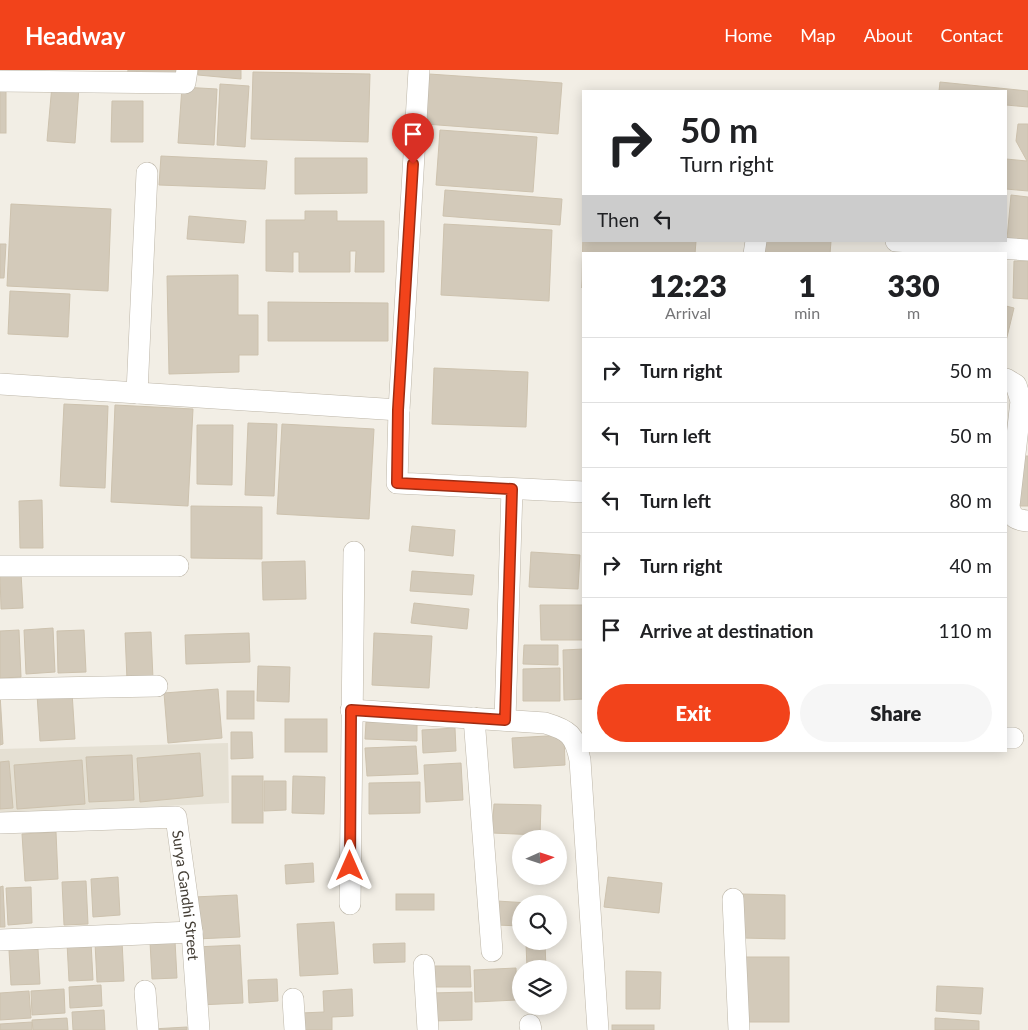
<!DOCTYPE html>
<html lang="en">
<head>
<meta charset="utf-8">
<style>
	body { margin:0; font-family:Lato,sans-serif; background:#f6f6f6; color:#202124; height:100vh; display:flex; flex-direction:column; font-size:19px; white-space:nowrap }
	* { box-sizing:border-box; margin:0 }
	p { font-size:16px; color:#757577 }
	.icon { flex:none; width:28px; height:28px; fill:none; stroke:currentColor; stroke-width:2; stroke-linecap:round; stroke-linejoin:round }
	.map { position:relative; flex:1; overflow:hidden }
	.sheet { position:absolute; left:582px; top:182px; width:425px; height:500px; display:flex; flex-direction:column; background:#fff; border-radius:0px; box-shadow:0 2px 12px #0003 }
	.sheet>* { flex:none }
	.top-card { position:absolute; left:582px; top:20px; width:425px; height:152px; border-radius:0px; box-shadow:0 2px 12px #0003; background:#fff; color:#202124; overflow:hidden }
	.needle { width:32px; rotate:87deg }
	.controls { position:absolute; left:512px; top:760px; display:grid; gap:10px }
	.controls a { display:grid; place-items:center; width:55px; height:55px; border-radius:50%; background:#fff; box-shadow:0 2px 12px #0003; font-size:25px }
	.pin { position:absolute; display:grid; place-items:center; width:42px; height:42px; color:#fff; margin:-51px -21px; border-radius:50% 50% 50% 0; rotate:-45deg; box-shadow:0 0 5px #0007 }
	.pin .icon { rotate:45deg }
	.me { position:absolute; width:55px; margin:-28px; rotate:0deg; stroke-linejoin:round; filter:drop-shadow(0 0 4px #0008) }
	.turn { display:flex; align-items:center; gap:18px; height:105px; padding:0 15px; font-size:22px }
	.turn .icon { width:65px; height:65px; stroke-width:2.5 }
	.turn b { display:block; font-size:35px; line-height:42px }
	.then { display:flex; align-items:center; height:48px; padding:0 15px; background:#0003; gap:10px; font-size:19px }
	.eta { display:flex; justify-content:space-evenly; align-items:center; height:85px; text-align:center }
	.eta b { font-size:30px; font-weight:800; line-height:35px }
	.button { display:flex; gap:10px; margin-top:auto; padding:10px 15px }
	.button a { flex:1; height:58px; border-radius:30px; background:#f2431b; color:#fff; font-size:20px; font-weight:800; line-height:58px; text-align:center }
	.button a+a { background:#f6f6f6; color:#202124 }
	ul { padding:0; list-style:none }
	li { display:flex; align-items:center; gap:15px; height:65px; padding:0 15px; border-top:1px solid #e0e0e0 }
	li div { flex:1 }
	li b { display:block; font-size:19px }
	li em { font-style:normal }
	header { display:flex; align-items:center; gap:30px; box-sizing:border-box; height:70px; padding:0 25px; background:#f2431b; color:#fff }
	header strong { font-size:24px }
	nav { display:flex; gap:28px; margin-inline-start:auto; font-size:18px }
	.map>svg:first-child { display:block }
</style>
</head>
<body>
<header>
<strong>Headway</strong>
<nav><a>Home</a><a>Map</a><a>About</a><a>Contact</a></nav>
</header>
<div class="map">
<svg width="1028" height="960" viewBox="0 0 1028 960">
	<rect width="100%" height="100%" fill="#f2eee5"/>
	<path fill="#e5e0d3" d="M 228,673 L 229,733 L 0,744 L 0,679 Z"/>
	<g fill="#d3caba" stroke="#cdc2ae">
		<path d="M 128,0 L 181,0 L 180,11 L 127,6 Z"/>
		<path d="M 198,0 L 241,0 L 241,9 L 198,5 Z"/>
		<path d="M 253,2 L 370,4 L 368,72 L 251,69 Z"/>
		<path d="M 429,4 L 562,13 L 558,64 L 425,54 Z"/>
		<path d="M 940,12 L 1028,21 L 1028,37 L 1006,35 L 1006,21 L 939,21 Z"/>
		<path d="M 220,14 L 249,16 L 245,77 L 217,75 Z"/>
		<path d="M 52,15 L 79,17 L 75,73 L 47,71 Z"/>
		<path d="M 182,17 L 217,19 L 214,75 L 178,73 Z"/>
		<rect x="0" y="18" width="6" height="45"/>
		<path d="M 112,31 L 143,31 L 143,72 L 111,72 Z"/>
		<path d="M 1018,54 L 1028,54 L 1028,121 L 1006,119 L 1006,89 L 1027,91 L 1016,71 Z"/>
		<path d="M 440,60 L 537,67 L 533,122 L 436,115 Z"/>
		<path d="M 161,86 L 267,91 L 265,119 L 159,115 Z"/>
		<path d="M 295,88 L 367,88 L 367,123 L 295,124 Z"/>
		<path d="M 445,120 L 562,129 L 560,155 L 443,146 Z"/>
		<path d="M 1011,125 L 1028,127 L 1028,171 L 1007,169 Z"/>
		<path d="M 11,134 L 111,139 L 108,221 L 7,216 Z"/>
		<path d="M 305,141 L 337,141 L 337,151 L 384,151 L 384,202 L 355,202 L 356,181 L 350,181 L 350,202 L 299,202 L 299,182 L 293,182 L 293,202 L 266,201 L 266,150 L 305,150 Z"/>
		<path d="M 189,146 L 246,151 L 244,173 L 187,169 Z"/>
		<path d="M 444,154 L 552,160 L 549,231 L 441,225 Z"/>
		<path d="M 583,157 L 584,171 L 696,171 L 695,184 L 584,184 L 582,218 Z"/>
		<path d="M 766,171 L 831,171 L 830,184 L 764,184 Z"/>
		<path d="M 0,174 L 6,174 L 4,208 L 0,208 Z"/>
		<path d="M 1014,191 L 1028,191 L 1028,229 L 1013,228 Z"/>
		<path d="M 238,205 L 238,245 L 258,245 L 258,285 L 239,285 L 239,302 L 169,304 L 167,206 Z"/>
		<path d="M 10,221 L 70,224 L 68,267 L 8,264 Z"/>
		<path d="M 268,232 L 388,233 L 388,271 L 268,271 Z"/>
		<path d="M 1006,236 L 1014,238 L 1006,271 Z"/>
		<path d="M 434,298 L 528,302 L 526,357 L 432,354 Z"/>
		<path d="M 64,334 L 108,336 L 105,418 L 60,416 Z"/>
		<path d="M 115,335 L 193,339 L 188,436 L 111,432 Z"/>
		<path d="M 248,353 L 277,354 L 274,426 L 245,425 Z"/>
		<path d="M 282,354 L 374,359 L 369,449 L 277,444 Z"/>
		<path d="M 197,355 L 233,355 L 232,415 L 197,414 Z"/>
		<path d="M 1022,386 L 1028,386 L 1028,436 L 1019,436 Z"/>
		<path d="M 42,430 L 43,478 L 20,478 L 19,431 Z"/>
		<path d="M 191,436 L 262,437 L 262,489 L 191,488 Z"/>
		<path d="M 412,456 L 455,460 L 453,486 L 409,481 Z"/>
		<path d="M 531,482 L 580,485 L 578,519 L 529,517 Z"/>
		<path d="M 305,491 L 306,529 L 263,530 L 262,492 Z"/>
		<path d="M 412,501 L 474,505 L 472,525 L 410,521 Z"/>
		<path d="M 21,503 L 23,538 L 1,539 L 0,505 Z"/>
		<path d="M 414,533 L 469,539 L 467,559 L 411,553 Z"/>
		<path d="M 540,535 L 584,535 L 584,570 L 541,570 Z"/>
		<path d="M 53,558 L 55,602 L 26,604 L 24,560 Z"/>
		<path d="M 19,560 L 21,607 L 0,608 L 0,561 Z"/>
		<path d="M 84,560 L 86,602 L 58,603 L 57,561 Z"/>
		<path d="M 151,562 L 153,609 L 127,610 L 125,563 Z"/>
		<path d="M 249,563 L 250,592 L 186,594 L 185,565 Z"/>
		<path d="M 374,563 L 432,566 L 429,618 L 372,615 Z"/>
		<path d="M 524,575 L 558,575 L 558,595 L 523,594 Z"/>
		<path d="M 584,579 L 584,629 L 564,630 L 563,580 Z"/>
		<path d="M 258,596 L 290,597 L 289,632 L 257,631 Z"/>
		<path d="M 560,598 L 560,631 L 523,631 L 523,599 Z"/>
		<path d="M 218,619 L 222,668 L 168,673 L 164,623 Z"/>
		<rect x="227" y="621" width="27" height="28"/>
		<path d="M 72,622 L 75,669 L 40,671 L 37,624 Z"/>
		<path d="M 0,624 L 3,674 L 0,675 Z"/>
		<rect x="285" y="649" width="42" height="33"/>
		<path d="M 366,652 L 417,653 L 417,671 L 365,669 Z"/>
		<path d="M 455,658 L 456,681 L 423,683 L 422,660 Z"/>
		<path d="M 231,662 L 252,662 L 253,688 L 231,689 Z"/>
		<path d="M 564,665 L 565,695 L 514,698 L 512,668 Z"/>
		<path d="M 416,676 L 418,704 L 367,706 L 365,678 Z"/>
		<path d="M 200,683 L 203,726 L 140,732 L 137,688 Z"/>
		<path d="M 132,685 L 134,730 L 89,732 L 86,687 Z"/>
		<path d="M 82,690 L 85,734 L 17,739 L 14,695 Z"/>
		<path d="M 9,691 L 13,738 L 0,739 L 0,692 Z"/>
		<path d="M 461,693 L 463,730 L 426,732 L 424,695 Z"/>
		<rect x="232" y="706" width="31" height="47"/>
		<path d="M 293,706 L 325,707 L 324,744 L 292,743 Z"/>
		<path d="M 264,711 L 286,711 L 286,740 L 264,741 Z"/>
		<path d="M 420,712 L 420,743 L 369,744 L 369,713 Z"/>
		<path d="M 494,734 L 541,735 L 540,765 L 492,763 Z"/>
		<path d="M 56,762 L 58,809 L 25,811 L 22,764 Z"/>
		<path d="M 313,793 L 314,812 L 286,814 L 285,795 Z"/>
		<path d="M 118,807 L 120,845 L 93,847 L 91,809 Z"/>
		<path d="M 608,807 L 662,813 L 659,843 L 604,837 Z"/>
		<path d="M 86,811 L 88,854 L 64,855 L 62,812 Z"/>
		<path d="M 3,816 L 5,857 L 0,857 L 0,817 Z"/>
		<path d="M 31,817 L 32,853 L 8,855 L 6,818 Z"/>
		<rect x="396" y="824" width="38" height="16"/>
		<path d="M 742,824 L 785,825 L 785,869 L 742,868 Z"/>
		<path d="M 237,825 L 240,867 L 196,869 L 194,827 Z"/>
		<path d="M 497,831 L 544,834 L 521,834 L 521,856 L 496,855 Z"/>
		<path d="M 334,852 L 338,904 L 300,906 L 297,854 Z"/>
		<path d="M 122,871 L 124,911 L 97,912 L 95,873 Z"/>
		<path d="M 175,871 L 177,908 L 152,909 L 150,872 Z"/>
		<path d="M 91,872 L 93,910 L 69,911 L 67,873 Z"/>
		<path d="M 405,873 L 405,892 L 374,893 L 373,874 Z"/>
		<path d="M 526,873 L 545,873 L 546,899 L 527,899 Z"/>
		<path d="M 240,875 L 243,933 L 198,935 L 195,877 Z"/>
		<path d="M 38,879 L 40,914 L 11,915 L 9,880 Z"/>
		<rect x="743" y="887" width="46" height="65"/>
		<path d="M 432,896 L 470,896 L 471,917 L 432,917 Z"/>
		<path d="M 516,898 L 517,930 L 475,932 L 474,900 Z"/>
		<path d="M 626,901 L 661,902 L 660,939 L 626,939 Z"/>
		<path d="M 277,909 L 278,931 L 249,933 L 248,910 Z"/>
		<path d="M 101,915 L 102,936 L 70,938 L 69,917 Z"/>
		<path d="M 937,916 L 983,918 L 981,944 L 936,941 Z"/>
		<path d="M 64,919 L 65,943 L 32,945 L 31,921 Z"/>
		<path d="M 352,919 L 353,946 L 332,947 L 332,960 L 301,960 L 301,943 L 324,942 L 323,921 Z"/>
		<path d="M 29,921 L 31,948 L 0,950 L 0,923 Z"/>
		<path d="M 472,922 L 472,950 L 432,951 L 431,923 Z"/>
		<path d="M 104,940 L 105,960 L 73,960 L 72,942 Z"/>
		<path d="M 67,948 L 68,960 L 33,960 L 32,950 Z"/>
		<path d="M 935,948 L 979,951 L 979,960 L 935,960 Z"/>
		<path d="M 32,952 L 32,960 L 0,960 L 0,954 Z"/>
		<rect x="612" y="955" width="42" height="5"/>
		<path d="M 187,957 L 187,960 L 152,960 L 152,959 Z"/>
	</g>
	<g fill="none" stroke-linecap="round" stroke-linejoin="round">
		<g stroke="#bdb6a8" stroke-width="22">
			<g id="minor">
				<path d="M 419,0 L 399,340 L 397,413 L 584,422"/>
				<path d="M 0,11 L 185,13 L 187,0"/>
				<path d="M 896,171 L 1028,180"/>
				<path d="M 754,184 L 756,171"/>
				<path d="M 1006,309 L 1016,315 L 1021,331 L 1009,436 C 1011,448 1017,450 1028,451"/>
				<path d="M 0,314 L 399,340"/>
				<path d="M 137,323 L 147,103"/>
				<path d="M 0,496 L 178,496"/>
				<path d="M 0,619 L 157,616"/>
				<path d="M 351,640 L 545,653 C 569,660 575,665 580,690 L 598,960"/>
				<path d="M 474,648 L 492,881"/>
				<path d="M 505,650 L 512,419"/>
				<path d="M 1006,668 L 1013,668"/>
				<path id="s1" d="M 0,753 L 176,747 L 192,862 L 199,960"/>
				<path d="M 733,829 L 739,960"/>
				<path d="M 350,834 L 354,482"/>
				<path d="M 0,870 L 192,862"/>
				<path d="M 424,895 L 428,960"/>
				<path d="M 145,921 L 148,960"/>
				<path d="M 293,929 L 295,960"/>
				<path d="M 530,955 L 531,960"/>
			</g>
		</g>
		<use href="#minor" stroke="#fff" stroke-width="21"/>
	</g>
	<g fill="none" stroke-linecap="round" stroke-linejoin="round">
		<g stroke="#9d2c12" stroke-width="12">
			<path id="route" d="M 350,796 L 351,640 L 505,650 L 512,419 L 397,413 L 398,340 L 413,94"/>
		</g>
		<use href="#route" stroke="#f2431b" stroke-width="9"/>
	</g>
	<g text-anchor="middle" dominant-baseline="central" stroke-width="4" stroke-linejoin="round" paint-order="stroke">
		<g font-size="15" fill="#443e35" stroke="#fff">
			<text stroke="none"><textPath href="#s1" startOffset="255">Surya Gandhi Street</textPath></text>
		</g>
	</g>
</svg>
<div class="controls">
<a><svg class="needle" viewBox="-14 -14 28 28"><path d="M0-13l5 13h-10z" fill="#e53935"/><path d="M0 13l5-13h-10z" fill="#757577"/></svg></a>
<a><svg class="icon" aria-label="search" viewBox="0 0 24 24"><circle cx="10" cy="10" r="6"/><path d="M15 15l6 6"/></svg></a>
<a><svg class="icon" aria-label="layers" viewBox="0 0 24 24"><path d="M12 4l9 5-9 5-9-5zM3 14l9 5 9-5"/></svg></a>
</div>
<div class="pin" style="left:413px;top:94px;background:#d93025"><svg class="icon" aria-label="arrive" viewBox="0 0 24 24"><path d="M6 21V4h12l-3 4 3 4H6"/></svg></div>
<svg class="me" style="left:350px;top:796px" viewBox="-20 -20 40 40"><path d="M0-17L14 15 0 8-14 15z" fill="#f2431b" stroke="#fff" stroke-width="4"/></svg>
<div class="top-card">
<div class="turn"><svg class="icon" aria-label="right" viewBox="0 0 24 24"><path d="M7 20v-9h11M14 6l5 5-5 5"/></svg><div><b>50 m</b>Turn right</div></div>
<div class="then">Then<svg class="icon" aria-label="left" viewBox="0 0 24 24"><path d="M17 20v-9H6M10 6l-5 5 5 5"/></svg></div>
</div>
<section class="sheet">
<div class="eta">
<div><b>12:23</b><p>Arrival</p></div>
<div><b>1</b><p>min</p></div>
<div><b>330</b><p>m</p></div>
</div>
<ul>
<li><svg class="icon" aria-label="right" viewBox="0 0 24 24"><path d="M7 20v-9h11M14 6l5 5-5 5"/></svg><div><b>Turn right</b></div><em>50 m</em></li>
<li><svg class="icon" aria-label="left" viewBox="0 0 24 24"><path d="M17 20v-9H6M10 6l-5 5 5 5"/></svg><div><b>Turn left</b></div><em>50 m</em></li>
<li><svg class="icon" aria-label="left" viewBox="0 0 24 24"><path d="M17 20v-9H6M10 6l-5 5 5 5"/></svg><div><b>Turn left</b></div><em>80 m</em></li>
<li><svg class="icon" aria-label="right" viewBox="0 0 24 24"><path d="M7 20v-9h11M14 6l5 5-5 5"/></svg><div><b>Turn right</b></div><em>40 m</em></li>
<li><svg class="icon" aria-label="arrive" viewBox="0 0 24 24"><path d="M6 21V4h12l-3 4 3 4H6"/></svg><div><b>Arrive at destination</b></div><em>110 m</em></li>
</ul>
<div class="button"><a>Exit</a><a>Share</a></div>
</section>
</div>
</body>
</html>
